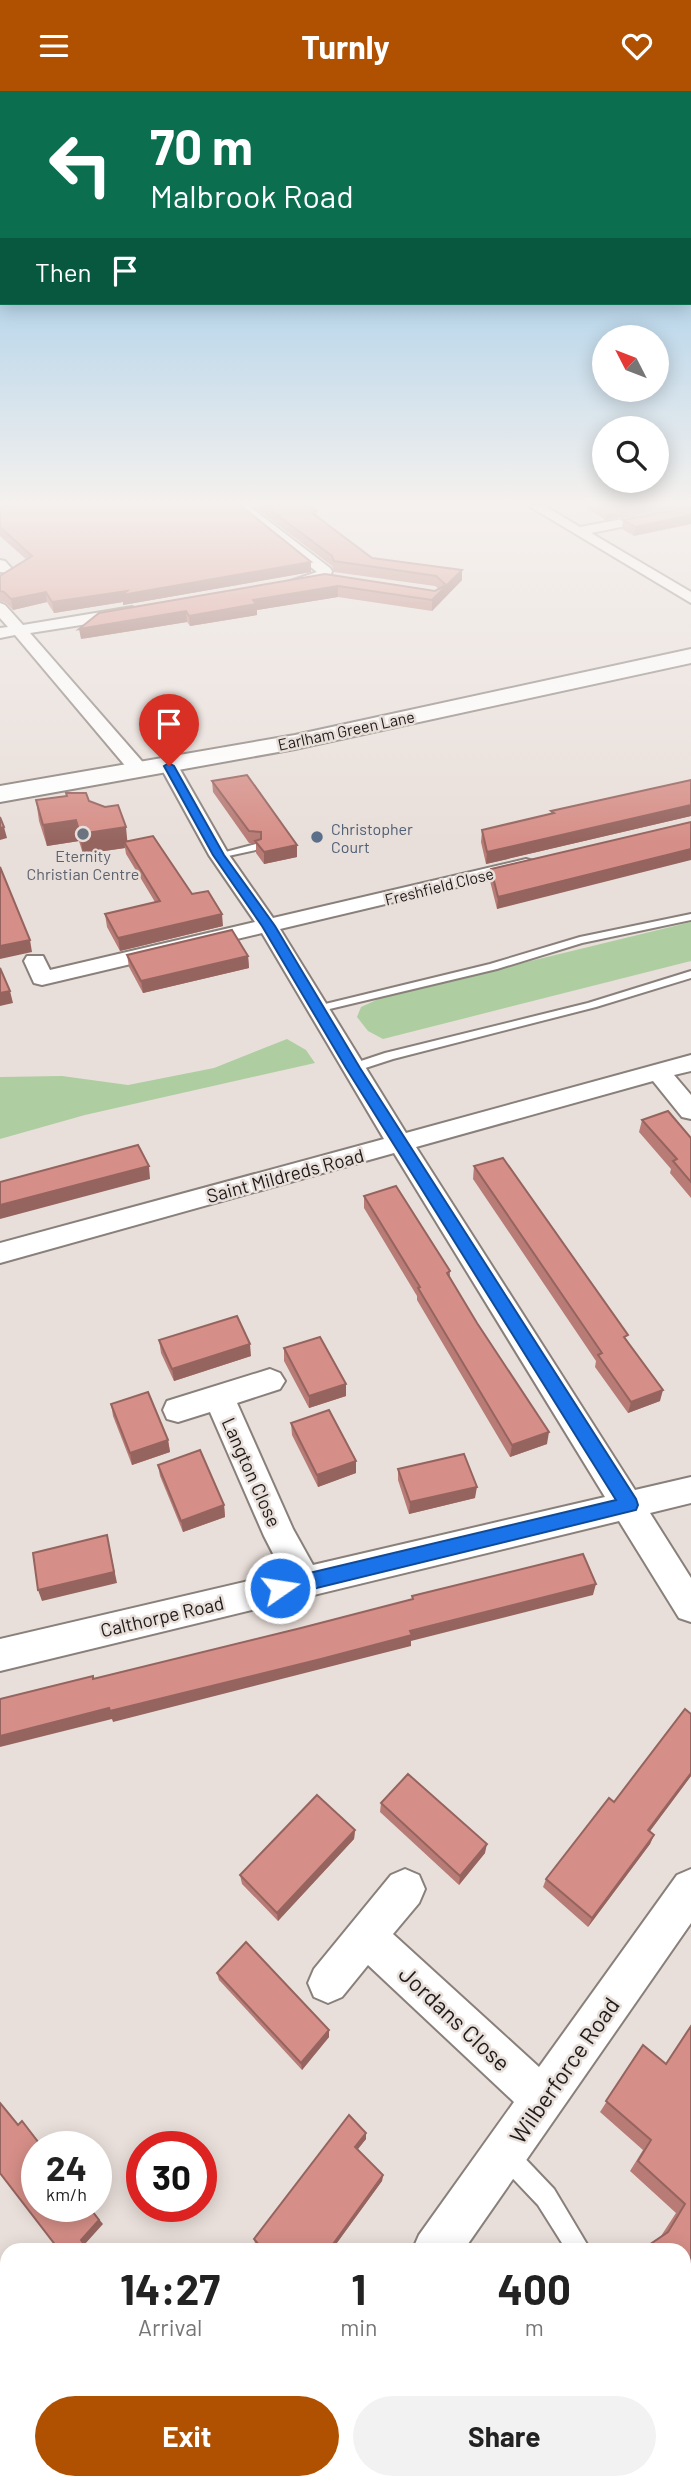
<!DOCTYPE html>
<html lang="en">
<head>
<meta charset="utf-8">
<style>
	body { margin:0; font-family:Barlow,sans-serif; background:#f2f2f2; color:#222; height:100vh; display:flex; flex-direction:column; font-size:26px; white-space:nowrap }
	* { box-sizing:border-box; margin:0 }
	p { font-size:23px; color:#767676 }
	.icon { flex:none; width:38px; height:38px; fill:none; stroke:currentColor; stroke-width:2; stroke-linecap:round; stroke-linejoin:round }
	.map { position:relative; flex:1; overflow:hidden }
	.sheet { position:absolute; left:0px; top:2152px; width:691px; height:247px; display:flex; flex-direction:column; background:#fff; border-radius:21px 21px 0 0; box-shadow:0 4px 18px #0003 }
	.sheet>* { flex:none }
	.top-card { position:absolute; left:0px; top:0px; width:691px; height:214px; box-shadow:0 4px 18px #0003; background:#0b6e4f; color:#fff; overflow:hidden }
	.needle { width:46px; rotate:312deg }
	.fabs { position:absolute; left:592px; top:234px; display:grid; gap:14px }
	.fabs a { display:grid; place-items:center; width:77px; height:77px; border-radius:50%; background:#fff; box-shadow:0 4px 18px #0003; font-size:35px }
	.speed { position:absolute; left:21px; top:2040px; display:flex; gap:14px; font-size:35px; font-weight:700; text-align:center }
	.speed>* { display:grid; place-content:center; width:91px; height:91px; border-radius:50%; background:#fff; box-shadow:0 4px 18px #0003; line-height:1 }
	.speed small { font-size:18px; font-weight:400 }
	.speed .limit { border:10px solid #d22; background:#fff; color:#111 }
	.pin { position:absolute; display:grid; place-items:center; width:60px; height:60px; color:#fff; margin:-72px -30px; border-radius:50% 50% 50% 0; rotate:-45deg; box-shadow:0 0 7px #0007 }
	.pin .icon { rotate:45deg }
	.me { position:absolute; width:77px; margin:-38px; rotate:77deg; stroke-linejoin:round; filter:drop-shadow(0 0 5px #0008) }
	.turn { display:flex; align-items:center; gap:24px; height:147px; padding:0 35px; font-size:32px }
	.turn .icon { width:91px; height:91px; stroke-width:2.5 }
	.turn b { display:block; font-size:49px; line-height:60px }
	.then { display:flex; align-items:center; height:66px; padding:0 35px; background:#0003; gap:14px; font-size:26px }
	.eta { display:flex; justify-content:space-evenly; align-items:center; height:119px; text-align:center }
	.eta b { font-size:42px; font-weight:700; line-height:49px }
	.button { display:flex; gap:14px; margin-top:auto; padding:14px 35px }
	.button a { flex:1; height:80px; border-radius:42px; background:#b05101; color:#fff; font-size:28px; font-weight:700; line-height:80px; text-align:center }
	.button a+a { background:#f2f2f2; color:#222 }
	header { display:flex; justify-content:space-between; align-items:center; height:91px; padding:0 35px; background:#b05101; color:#fff; font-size:32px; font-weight:700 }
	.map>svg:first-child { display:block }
</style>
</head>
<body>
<header><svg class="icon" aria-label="menu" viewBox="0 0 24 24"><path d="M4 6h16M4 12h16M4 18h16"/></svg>Turnly<svg class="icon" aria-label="heart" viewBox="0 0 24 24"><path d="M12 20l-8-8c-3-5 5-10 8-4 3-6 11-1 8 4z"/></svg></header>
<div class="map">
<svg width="691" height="2398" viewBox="0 0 691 2398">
	<rect width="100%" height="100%" fill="#e9dfda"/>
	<g fill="#aecea1">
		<path d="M 691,831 L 691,870 L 383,948 L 368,940 L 357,926 L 361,916 L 383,906 Z"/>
		<path d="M 287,948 L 306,959 L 315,972 L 85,1024 L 0,1048 L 0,986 L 62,985 L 128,994 L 214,977 Z"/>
	</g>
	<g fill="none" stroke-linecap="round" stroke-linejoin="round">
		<g stroke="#89807b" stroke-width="4">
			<g id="lane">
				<path d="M 256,753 L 260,754 L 260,758 L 219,767 L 214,764 Z"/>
				<path d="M 691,823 L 691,829 L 582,852 L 497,878 L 317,921 L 311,918 L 317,915 L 490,873 L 580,846 Z"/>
				<path d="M 691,880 L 691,887 L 596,916 L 393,968 L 353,981 L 347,977 L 349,974 L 385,962 L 588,912 Z"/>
				<path d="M 508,2055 L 516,2058 L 554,2098 L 591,2160 L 567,2160 L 538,2114 L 500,2074 L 497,2066 L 500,2058 Z"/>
			</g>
		</g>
		<g stroke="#89807b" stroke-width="4">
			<g id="street">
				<path d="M 234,415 L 249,415 L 330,477 L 332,480 L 329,489 L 290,500 L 285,498 L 282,495 L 285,492 L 317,481 Z"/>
				<path d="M 529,415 L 545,415 L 580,436 L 691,415 L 691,422 L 591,442 L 691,501 L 691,512 Z"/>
				<path d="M 0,469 L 5,470 L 13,479 L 11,482 L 0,481 Z"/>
				<path d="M 0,512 L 5,514 L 23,534 L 132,516 L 137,518 L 140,521 L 137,524 L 132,526 L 30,542 L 147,676 L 149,680 L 147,684 L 133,684 L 15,544 L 0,547 L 0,537 L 8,536 L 0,527 Z"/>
				<path d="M 169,669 L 178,675 L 229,764 L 273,827 L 526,768 L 533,770 L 536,774 L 533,778 L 280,838 L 406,1042 L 691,964 L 691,980 L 674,984 L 691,1004 L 691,1028 L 682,1026 L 653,990 L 416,1056 L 635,1399 L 691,1386 L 691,1412 L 650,1422 L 691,1487 L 691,1531 L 679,1527 L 619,1430 L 0,1580 L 0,1548 L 283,1482 L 264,1445 L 210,1321 L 178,1331 L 167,1328 L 163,1319 L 167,1310 L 270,1278 L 280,1282 L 285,1290 L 280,1298 L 237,1312 L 293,1438 L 313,1474 L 605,1406 L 394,1062 L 0,1172 L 0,1152 L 384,1048 L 262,842 L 42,894 L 34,892 L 24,870 L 27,865 L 43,865 L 50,879 L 255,831 L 209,764 L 160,675 Z"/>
				<path d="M 405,1778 L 419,1784 L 425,1798 L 419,1812 L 393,1843 L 539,1976 L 677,1784 L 691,1778 L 691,1832 L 463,2160 L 412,2160 L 419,2144 L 514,2011 L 368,1874 L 342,1906 L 328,1912 L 314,1906 L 308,1892 L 314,1878 L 391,1784 Z"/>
				<path d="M 0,2288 L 7,2291 L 7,2345 L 0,2342 Z"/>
				<path d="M 36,2392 L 88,2392 L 90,2398 L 38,2398 Z"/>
				<path d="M 241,2392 L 293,2392 L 291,2398 L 239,2398 Z"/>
			</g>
		</g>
		<g stroke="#89807b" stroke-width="4">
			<path id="secondary" d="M 691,558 L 691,572 L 295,658 L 0,711 L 0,695 L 295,644 Z"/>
		</g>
		<use href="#lane" fill="#fff" fill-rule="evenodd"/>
		<use href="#street" fill="#fff" fill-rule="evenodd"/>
		<use href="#secondary" fill="#fff" fill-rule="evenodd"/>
	</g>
	<g fill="#b87b75">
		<path d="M 0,415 L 311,471 L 311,481 L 123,514 L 123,511 L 54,522 L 47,511 L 13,519 L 6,512 L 0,510 L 0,485 L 27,469 L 0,445 Z"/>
		<path d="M 253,415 L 309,415 L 317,420 L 317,426 L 372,467 L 462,479 L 462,489 L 432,520 L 338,506 L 257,519 L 257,524 L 190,535 L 187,531 L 81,548 L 325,483 L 435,500 L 439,498 L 435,495 L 334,481 L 332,475 Z"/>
		<path d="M 587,415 L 682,415 L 605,429 L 587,417 Z"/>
		<path d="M 691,416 L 634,445 L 622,438 L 623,429 Z"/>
		<path d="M 691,689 L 691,725 L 486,773 L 481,751 L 482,739 L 551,723 L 551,720 Z"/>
		<path d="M 212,690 L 297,754 L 297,766 L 264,773 L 256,762 L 256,752 L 249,752 L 213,701 Z"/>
		<path d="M 36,709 L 89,710 L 128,750 L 192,803 L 223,835 L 120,860 L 107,836 L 105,823 L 155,811 L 126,763 L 125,757 L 83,763 L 79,750 L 47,755 L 39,730 Z"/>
		<path d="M 691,731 L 497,818 L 490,790 L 491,778 Z"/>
		<path d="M 127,864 L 248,865 L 249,877 L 143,902 L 129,876 Z"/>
		<path d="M 642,1029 L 691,1047 L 691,1107 L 670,1082 L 671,1078 L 639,1041 Z"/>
		<path d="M 474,1075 L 627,1249 L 660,1310 L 628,1322 L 595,1276 L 596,1270 L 473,1088 Z"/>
		<path d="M 364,1105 L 450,1180 L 450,1187 L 547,1353 L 510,1366 L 417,1209 L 417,1205 L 364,1117 Z"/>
		<path d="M 159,1249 L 251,1265 L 174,1290 L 161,1262 Z"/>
		<path d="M 284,1257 L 346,1305 L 309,1317 L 284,1270 Z"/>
		<path d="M 111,1313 L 168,1349 L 170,1361 L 132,1374 L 113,1325 Z"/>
		<path d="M 291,1332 L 356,1382 L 318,1396 L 292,1344 Z"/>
		<path d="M 158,1374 L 224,1414 L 225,1426 L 183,1441 L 160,1385 Z"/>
		<path d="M 398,1378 L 475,1407 L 409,1423 L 398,1389 Z"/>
		<path d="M 691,1623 L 691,1685 L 650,1740 L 654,1744 L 650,1753 L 588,1836 L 543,1796 L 546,1788 Z"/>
		<path d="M 381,1712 L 485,1762 L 459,1794 L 380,1721 Z"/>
		<path d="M 355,1739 L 354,1748 L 278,1830 L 242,1793 L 240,1784 Z"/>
		<path d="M 217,1882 L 329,1939 L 329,1946 L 302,1979 L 219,1889 Z"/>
		<path d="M 691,1935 L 684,2160 L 641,2160 L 661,2145 L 676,2122 L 630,2080 L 643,2059 L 600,2021 L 643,1954 L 666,1973 Z"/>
		<path d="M 366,2042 L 366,2048 L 357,2058 L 383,2084 L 382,2090 L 331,2160 L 262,2160 L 255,2152 L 254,2148 Z"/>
		<path d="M 490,2392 L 605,2392 L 601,2398 L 486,2398 Z"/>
	</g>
	<g fill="#96645f">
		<path d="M 633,415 L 682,415 L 605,429 L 607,420 Z"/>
		<path d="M 691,424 L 691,433 L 634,445 L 635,436 Z"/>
		<path d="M 311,471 L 311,481 L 123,514 L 123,511 L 54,522 L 52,511 Z"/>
		<path d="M 462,479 L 462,489 L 432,520 L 432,509 Z"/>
		<path d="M 338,495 L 338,506 L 257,519 L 257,524 L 190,535 L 189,525 L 253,509 Z"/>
		<path d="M 46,501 L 47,511 L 13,519 L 11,508 Z"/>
		<path d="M 186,520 L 187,531 L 81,548 L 79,538 Z"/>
		<path d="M 691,714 L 691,725 L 486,773 L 487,761 Z"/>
		<path d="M 76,729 L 79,750 L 47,755 L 43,734 Z"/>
		<path d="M 4,736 L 7,747 L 0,749 L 0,737 Z"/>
		<path d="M 126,736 L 128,757 L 124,751 L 125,757 L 83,763 L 80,743 Z"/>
		<path d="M 297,754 L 297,766 L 264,773 L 264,761 Z"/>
		<path d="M 691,758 L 691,769 L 497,818 L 498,806 Z"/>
		<path d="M 222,823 L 223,835 L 120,860 L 118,847 Z"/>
		<path d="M 30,849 L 32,861 L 0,868 L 0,855 Z"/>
		<path d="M 248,865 L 249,877 L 143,902 L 141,890 Z"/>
		<path d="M 10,900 L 13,912 L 0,915 L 0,902 Z"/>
		<path d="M 149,1075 L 150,1088 L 0,1128 L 0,1114 Z"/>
		<path d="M 250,1253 L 251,1265 L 174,1290 L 172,1278 Z"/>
		<path d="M 346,1293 L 346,1305 L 309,1317 L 309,1305 Z"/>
		<path d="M 663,1299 L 660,1310 L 628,1322 L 631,1311 Z"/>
		<path d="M 549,1341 L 547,1353 L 510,1366 L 512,1354 Z"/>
		<path d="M 168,1349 L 170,1361 L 132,1374 L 130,1362 Z"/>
		<path d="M 356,1370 L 356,1382 L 318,1396 L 317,1384 Z"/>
		<path d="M 477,1396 L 475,1407 L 409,1423 L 410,1411 Z"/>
		<path d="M 224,1414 L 225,1426 L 183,1441 L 181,1430 Z"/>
		<path d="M 107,1444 L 117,1492 L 42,1510 L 38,1499 Z"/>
		<path d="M 596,1493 L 593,1504 L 411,1550 L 411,1555 L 113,1631 L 112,1628 L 0,1656 L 0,1645 Z"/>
		<path d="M 691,1682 L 691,1685 L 644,1748 L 648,1739 Z"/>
		<path d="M 355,1739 L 354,1748 L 278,1830 L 277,1822 Z"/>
		<path d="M 654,1744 L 650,1753 L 588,1836 L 592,1827 Z"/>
		<path d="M 487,1753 L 485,1762 L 459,1794 L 460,1785 Z"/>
		<path d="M 329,1939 L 329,1946 L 302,1979 L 301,1972 Z"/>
		<path d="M 366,2042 L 366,2048 L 355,2062 L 355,2056 Z"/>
		<path d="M 383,2084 L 382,2090 L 331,2160 L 328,2160 Z"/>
		<path d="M 89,2116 L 103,2133 L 85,2153 L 90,2160 L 81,2149 Z"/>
	</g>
	<g fill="#d68f88" stroke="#96645f" stroke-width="2">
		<path d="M 0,415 L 241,415 L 311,471 L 122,504 L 127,500 L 52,511 L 46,501 L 11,508 L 4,501 L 0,500 L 0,485 L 32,465 L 0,436 Z"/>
		<path d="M 265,415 L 309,415 L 317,420 L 311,421 L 372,467 L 462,479 L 432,509 L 338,495 L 253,509 L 256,513 L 189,525 L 186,520 L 79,538 L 99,522 L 325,483 L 435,500 L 446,494 L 436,485 L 334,470 L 332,465 Z"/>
		<path d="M 599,415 L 633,415 L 607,420 Z"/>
		<path d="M 691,416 L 691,424 L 635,436 L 623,429 Z"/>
		<path d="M 247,684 L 297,754 L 264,761 L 255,750 L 261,748 L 261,741 L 249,740 L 212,690 Z"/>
		<path d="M 691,689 L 691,714 L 487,761 L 482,739 L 554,722 L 551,720 Z"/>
		<path d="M 66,702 L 86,702 L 89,710 L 105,716 L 118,714 L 126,736 L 80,743 L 76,729 L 43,734 L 36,709 L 67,705 Z"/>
		<path d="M 0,726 L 4,736 L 0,737 Z"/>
		<path d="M 691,731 L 691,758 L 498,806 L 491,778 Z"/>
		<path d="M 153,745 L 192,803 L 208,800 L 222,823 L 118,847 L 105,823 L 160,810 L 124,751 Z"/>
		<path d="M 0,776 L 30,849 L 0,855 Z"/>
		<path d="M 232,839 L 248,865 L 141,890 L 127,864 Z"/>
		<path d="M 0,877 L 10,900 L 0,902 Z"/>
		<path d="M 668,1020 L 691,1047 L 691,1091 L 673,1070 L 677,1068 L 642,1029 Z"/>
		<path d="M 138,1054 L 149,1075 L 0,1114 L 0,1091 Z"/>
		<path d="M 503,1067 L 628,1244 L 624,1246 L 663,1299 L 631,1311 L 598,1264 L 602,1262 L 474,1075 Z"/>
		<path d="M 396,1095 L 450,1180 L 447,1182 L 477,1232 L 549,1341 L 512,1354 L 418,1197 L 420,1196 L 364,1105 Z"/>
		<path d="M 237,1225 L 250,1253 L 172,1278 L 159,1249 Z"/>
		<path d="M 320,1246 L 346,1293 L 309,1305 L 284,1257 Z"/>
		<path d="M 148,1301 L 168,1349 L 130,1362 L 111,1313 Z"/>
		<path d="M 329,1319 L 356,1370 L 317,1384 L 291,1332 Z"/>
		<path d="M 200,1359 L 224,1414 L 181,1430 L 158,1374 Z"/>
		<path d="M 464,1363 L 477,1396 L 410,1411 L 398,1378 Z"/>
		<path d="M 107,1444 L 114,1481 L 38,1499 L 33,1462 Z"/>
		<path d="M 583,1463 L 596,1493 L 410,1540 L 412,1544 L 321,1568 L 110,1620 L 109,1617 L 0,1645 L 0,1608 L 93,1585 L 93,1588 L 301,1537 L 413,1508 L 412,1505 Z"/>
		<path d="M 685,1618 L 691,1623 L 691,1682 L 648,1739 L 654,1744 L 592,1827 L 546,1788 L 609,1707 L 614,1711 Z"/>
		<path d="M 408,1683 L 487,1753 L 460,1785 L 381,1712 Z"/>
		<path d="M 317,1704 L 355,1739 L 277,1822 L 240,1784 Z"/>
		<path d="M 246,1851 L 329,1939 L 301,1972 L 217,1882 Z"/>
		<path d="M 691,1935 L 691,2244 L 684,2249 L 684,2160 L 643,2160 L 646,2156 L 668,2141 L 685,2113 L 638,2070 L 651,2049 L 606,2010 L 643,1954 L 666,1973 Z"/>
		<path d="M 0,2012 L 18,2034 L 22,2030 L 42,2056 L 37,2056 L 37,2116 L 89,2116 L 99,2129 L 81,2149 L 89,2160 L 60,2160 L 0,2082 Z"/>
		<path d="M 349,2024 L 366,2042 L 355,2056 L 383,2084 L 328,2160 L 264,2160 L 254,2148 Z"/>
		<path d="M 493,2392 L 605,2392 L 601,2398 L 490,2398 Z"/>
	</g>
	<linearGradient id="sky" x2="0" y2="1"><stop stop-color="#7bbbe7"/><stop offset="0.55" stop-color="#f5f1ee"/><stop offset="1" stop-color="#f5f1ee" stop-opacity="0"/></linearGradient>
	<rect width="691" height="751" fill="url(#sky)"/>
	<path fill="#1a73e8" stroke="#114b97" stroke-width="2" d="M 169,672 L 174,675 L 224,764 L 275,835 L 360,977 L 636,1408 L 638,1414 L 636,1419 L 280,1506 L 273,1503 L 270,1497 L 273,1491 L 280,1489 L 616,1409 L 346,977 L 262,835 L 213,764 L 164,675 Z"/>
	<circle fill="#6b7280" stroke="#e9dfda" stroke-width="2.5" cx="83" cy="743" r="7"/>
	<circle fill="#5c6f8a" stroke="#e9dfda" stroke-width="2.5" cx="317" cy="746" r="7"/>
	<g text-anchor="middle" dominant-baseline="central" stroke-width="5" stroke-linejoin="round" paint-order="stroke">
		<g font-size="16" fill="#1e1b19" stroke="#e9dfda">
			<text transform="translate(346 639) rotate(-12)">Earlham Green Lane</text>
			<text transform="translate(439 795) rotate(-14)">Freshfield Close</text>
		</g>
		<g font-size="16" fill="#4e5e75" stroke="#e9dfda" text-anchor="start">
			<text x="331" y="737">Christopher<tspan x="331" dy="18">Court</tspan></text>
		</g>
		<g font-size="16" fill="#5b616d" stroke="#e9dfda">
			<text x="83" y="764">Eternity<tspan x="83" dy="18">Christian Centre</tspan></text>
		</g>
		<g font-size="19" fill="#1e1b19" stroke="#e9dfda">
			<text transform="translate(285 1084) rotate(-15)">Saint Mildreds Road</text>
			<text transform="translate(252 1381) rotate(66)">Langton Close</text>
			<text transform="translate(162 1525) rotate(-13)">Calthorpe Road</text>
		</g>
		<g font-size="23" fill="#1e1b19" stroke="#e9dfda">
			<text transform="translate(455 1927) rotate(43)">Jordans Close</text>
			<text transform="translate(564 1979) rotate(-55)">Wilberforce Road</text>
		</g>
	</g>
</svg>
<div class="fabs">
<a><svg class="needle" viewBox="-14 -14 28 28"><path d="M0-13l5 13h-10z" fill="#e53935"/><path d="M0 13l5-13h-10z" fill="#767676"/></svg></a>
<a><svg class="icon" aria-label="search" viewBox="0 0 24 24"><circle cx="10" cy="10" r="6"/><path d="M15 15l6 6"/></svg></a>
</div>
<div class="speed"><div>24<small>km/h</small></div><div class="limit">30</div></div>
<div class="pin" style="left:169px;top:675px;background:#d93025"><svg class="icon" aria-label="arrive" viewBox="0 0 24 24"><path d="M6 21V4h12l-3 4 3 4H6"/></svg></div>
<svg class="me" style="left:280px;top:1497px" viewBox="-20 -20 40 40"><circle r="17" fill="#1a73e8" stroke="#fff" stroke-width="3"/><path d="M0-11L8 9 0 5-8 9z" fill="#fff"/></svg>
<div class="top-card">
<div class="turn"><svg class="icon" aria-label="left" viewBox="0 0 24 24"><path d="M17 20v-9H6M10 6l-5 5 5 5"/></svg><div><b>70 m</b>Malbrook Road</div></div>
<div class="then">Then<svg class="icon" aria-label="arrive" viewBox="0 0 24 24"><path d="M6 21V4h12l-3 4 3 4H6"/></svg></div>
</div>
<section class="sheet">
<div class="eta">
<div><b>14:27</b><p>Arrival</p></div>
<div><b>1</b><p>min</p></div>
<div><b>400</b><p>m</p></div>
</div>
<div class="button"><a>Exit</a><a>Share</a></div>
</section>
</div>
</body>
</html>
